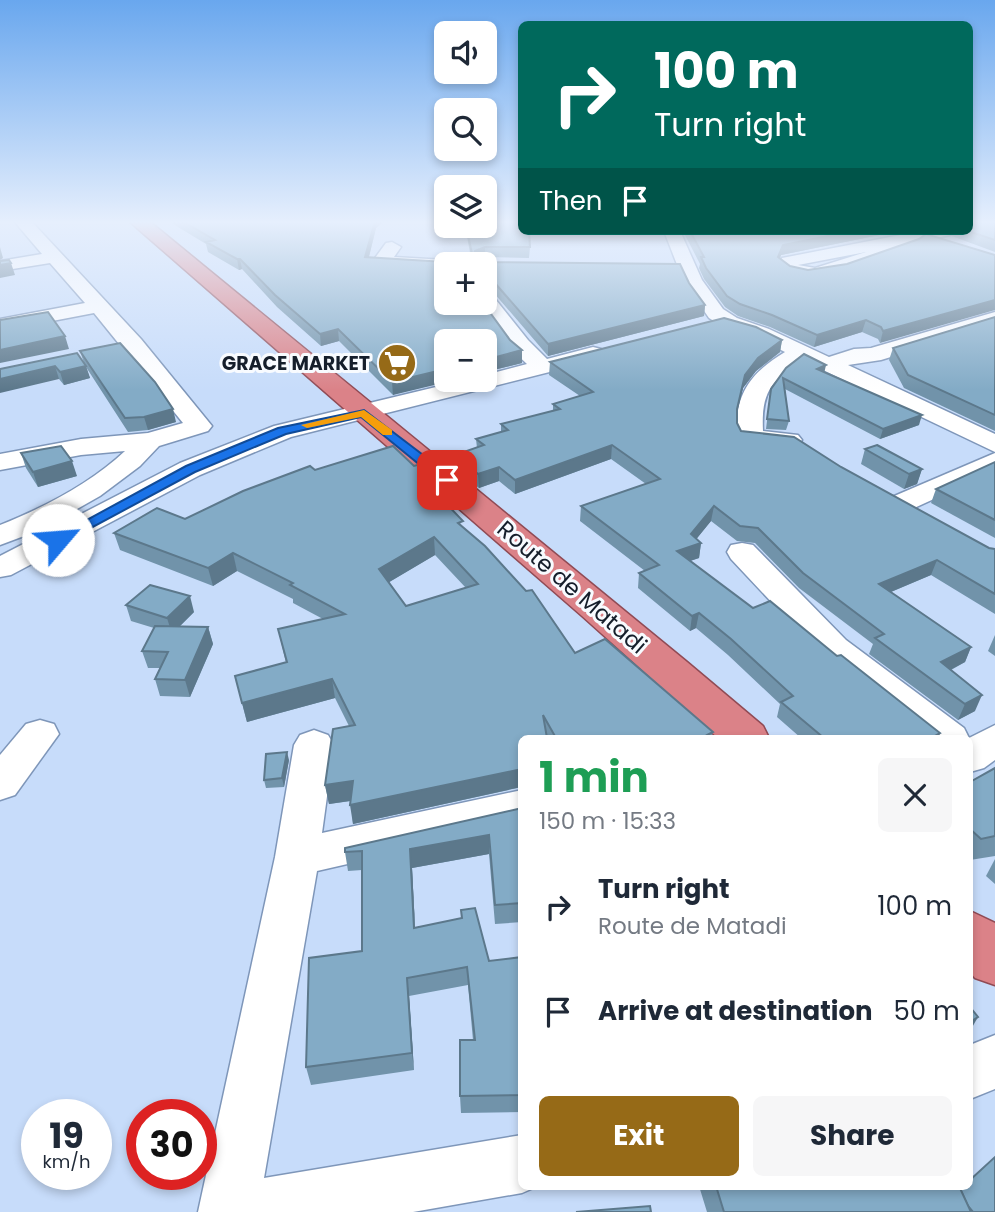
<!DOCTYPE html>
<html lang="en">
<head>
<meta charset="utf-8">
<style>
	body { margin:0; font-family:Poppins,sans-serif; background:#f6f6f7; color:#1f2937; height:100vh; display:flex; flex-direction:column; font-size:26px; white-space:nowrap }
	* { box-sizing:border-box; margin:0 }
	p { font-size:23px; color:#747a83 }
	.icon { flex:none; width:38px; height:38px; fill:none; stroke:currentColor; stroke-width:2; stroke-linecap:round; stroke-linejoin:round }
	.map { position:relative; flex:1; overflow:hidden }
	.sheet { position:absolute; left:518px; top:735px; width:455px; height:455px; display:flex; flex-direction:column; background:#fff; border-radius:10px; box-shadow:0 4px 10px #0003 }
	.sheet>* { flex:none }
	.hud { position:absolute; left:518px; top:21px; width:455px; height:214px; border-radius:10px; box-shadow:0 4px 10px #0003; background:#00695c; color:#fff; overflow:hidden }
	.fabs { position:absolute; left:434px; top:21px; display:grid; gap:14px }
	.fabs a { display:grid; place-items:center; width:63px; height:63px; border-radius:10px; background:#fff; box-shadow:0 4px 10px #0003; font-size:35px }
	.speed { position:absolute; left:21px; top:1099px; display:flex; gap:14px; font-size:35px; font-weight:700; text-align:center }
	.speed>* { display:grid; place-content:center; width:91px; height:91px; border-radius:50%; background:#fff; box-shadow:0 4px 10px #0003; line-height:1 }
	.speed small { font-size:18px; font-weight:400 }
	.speed .limit { border:10px solid #d22; background:#fff; color:#111 }
	.pin { position:absolute; display:grid; place-items:center; width:60px; height:60px; color:#fff; margin:-30px; border-radius:14px; box-shadow:0 4px 10px #0006 }
	.me { position:absolute; width:77px; margin:-38px; rotate:63deg; stroke-linejoin:round; filter:drop-shadow(0 0 5px #0008) }
	.turn { display:flex; align-items:center; gap:24px; height:147px; padding:0 21px; font-size:32px }
	.turn .icon { width:91px; height:91px; stroke-width:2.5 }
	.turn b { display:block; font-size:49px; line-height:60px }
	.then { display:flex; align-items:center; height:66px; padding:0 21px; background:#0003; gap:14px; font-size:26px }
	.round { display:grid; place-items:center; flex:none; width:74px; height:74px; border-radius:10px; background:#f6f6f7 }
	.overview { display:flex; align-items:center; justify-content:space-between; height:119px; padding:0 21px }
	h1 { font-size:42px; font-weight:700; line-height:52px; color:#1e9e55 }
	.action { display:flex; gap:14px; margin-top:auto; padding:14px 21px }
	.action a { flex:1; height:80px; border-radius:10px; background:#966a17; color:#fff; font-size:28px; font-weight:700; line-height:80px; text-align:center }
	.action a+a { background:#f6f6f7; color:#1f2937 }
	ul { padding:0; list-style:none }
	li { display:flex; align-items:center; gap:21px; height:105px; padding:0 21px }
	li div { flex:1 }
	li b { display:block; font-size:26px }
	li em { font-style:normal }
	.map>svg:first-child { display:block }
</style>
</head>
<body>
<div class="map">
<svg width="995" height="1212" viewBox="0 0 995 1212">
	<rect width="100%" height="100%" fill="#c7dcfa"/>
	<g fill="none" stroke-linecap="round" stroke-linejoin="round">
		<g stroke="#7e96b9" stroke-width="3">
			<g id="minor">
				<path d="M 14,221 L 31,221 L 141,339 L 212,426 L 208,431 L 159,446 L 140,466 L 100,496 L 40,530 L 0,545 L 0,525 C 43,508 91,483 125,451 L 81,455 L 0,470 L 0,454 L 81,439 L 148,433 L 183,423 L 94,313 L 0,331 L 0,319 L 85,303 L 50,263 L 0,271 L 0,261 L 42,254 Z"/>
				<path d="M 664,231 L 680,231 L 702,280 L 723,309 L 737,318 L 769,329 L 829,357 L 854,349 L 871,348 L 995,312 L 995,325 L 881,360 L 848,365 L 995,434 L 995,452 L 802,360 C 771,381 761,392 763,431 L 798,435 L 802,440 L 798,445 L 789,448 L 741,443 C 736,437 737,430 737,422 C 738,388 757,369 785,352 L 755,337 L 722,326 L 709,318 L 683,280 Z"/>
				<path d="M 921,231 L 952,231 L 950,235 L 918,242 L 915,247 C 884,257 803,297 778,267 L 782,258 ZM 866,252 L 815,268 L 798,265 Z"/>
				<path d="M 392,242 L 401,247 L 394,257 L 446,260 L 455,264 L 446,264 L 446,270 L 382,266 L 375,258 L 386,243 Z"/>
				<path d="M 485,293 L 492,295 L 528,340 L 547,359 L 593,347 L 601,349 L 604,354 L 601,359 L 291,437 L 200,475 L 11,575 L 0,577 L 0,556 L 180,463 L 274,426 L 465,380 L 485,380 L 485,375 L 527,364 L 512,350 L 478,303 L 485,303 Z"/>
				<path d="M 995,453 L 995,471 L 912,509 L 902,512 L 892,509 L 888,503 L 892,497 Z"/>
				<path d="M 742,543 L 753,545 L 846,640 L 964,728 L 969,738 L 995,725 L 995,760 L 984,768 L 970,772 L 970,738 L 924,738 L 822,656 L 731,559 L 727,552 L 731,545 Z"/>
				<path d="M 40,720 L 54,724 L 59,734 L 15,795 L 0,800 L 0,755 L 26,724 Z"/>
				<path d="M 314,730 L 328,735 L 334,745 L 322,833 L 522,790 L 522,824 L 317,871 L 264,1178 L 522,1135 L 522,1186 L 538,1186 L 522,1193 L 413,1212 L 198,1212 L 275,857 L 294,745 L 300,735 Z"/>
				<path d="M 995,1035 L 995,1089 L 970,1099 L 970,1045 Z"/>
			</g>
		</g>
		<g stroke="#904b55" stroke-width="3">
			<g id="trunk">
				<path d="M 129,221 L 149,221 L 687,662 L 763,726 L 769,738 L 718,738 L 582,616 Z"/>
				<path d="M 970,911 L 995,923 L 995,985 L 975,978 L 970,972 Z"/>
			</g>
		</g>
		<use href="#minor" fill="#fff" fill-rule="evenodd"/>
		<use href="#trunk" fill="#db8288" fill-rule="evenodd"/>
	</g>
	<g fill="#7193aa" fill-rule="evenodd">
		<path d="M 168,221 L 384,221 L 376,228 L 369,257 L 445,262 L 471,258 L 465,226 L 485,226 L 530,247 L 529,258 L 485,257 L 483,258 L 485,262 L 689,283 L 705,305 L 704,316 L 548,356 L 494,293 L 485,291 L 485,264 L 446,264 L 510,340 L 522,350 L 522,363 L 485,372 L 485,341 L 393,395 L 339,341 L 321,346 L 277,307 L 242,269 L 239,270 L 208,252 L 206,244 Z"/>
		<path d="M 995,221 L 995,252 L 949,235 L 950,231 L 970,231 L 974,222 Z"/>
		<path d="M 683,231 L 899,231 L 781,255 L 780,259 L 790,266 L 808,270 L 847,264 L 919,239 L 880,343 L 878,339 L 862,332 L 814,347 L 770,327 L 738,316 L 725,307 L 704,279 L 699,268 L 700,264 Z"/>
		<path d="M 995,317 L 995,431 L 904,388 L 889,360 L 893,348 Z"/>
		<path d="M 782,340 L 780,352 L 756,371 L 743,388 L 737,412 L 737,423 L 741,431 L 841,467 L 989,548 L 995,549 L 995,614 L 931,575 L 891,592 L 971,647 L 965,662 L 951,670 L 975,711 L 958,720 L 869,654 L 873,644 L 799,588 L 755,543 L 737,541 L 711,521 L 696,539 L 701,543 L 699,558 L 690,561 L 753,608 L 837,656 L 940,733 L 938,738 L 801,738 L 777,717 L 780,704 L 728,655 L 696,628 L 690,631 L 638,588 L 639,573 L 645,571 L 580,521 L 581,506 L 646,484 L 611,459 L 515,494 L 499,481 L 479,488 L 455,469 L 455,455 L 477,448 L 476,439 L 501,432 L 501,424 L 553,411 L 553,404 L 580,396 L 549,375 L 550,362 Z"/>
		<path d="M 80,351 L 176,422 L 148,430 L 128,432 L 86,367 L 90,378 L 64,385 L 59,379 L 0,369 L 84,363 Z"/>
		<path d="M 786,368 L 825,372 L 919,425 L 880,439 L 785,389 L 789,421 L 786,430 L 766,429 L 771,389 Z"/>
		<path d="M 865,449 L 922,469 L 917,484 L 904,489 L 861,464 Z"/>
		<path d="M 21,453 L 77,476 L 38,487 L 26,468 Z"/>
		<path d="M 995,462 L 995,538 L 931,503 L 936,489 Z"/>
		<path d="M 315,470 L 444,499 L 442,500 L 463,527 L 575,653 L 713,732 L 711,738 L 522,738 L 522,787 L 353,824 L 351,801 L 329,804 L 325,785 L 349,726 L 335,698 L 247,722 L 235,676 L 286,663 L 278,629 L 323,619 L 293,603 L 293,599 L 237,571 L 213,586 L 120,550 L 114,533 L 185,519 ZM 435,555 L 466,588 L 406,606 L 389,582 Z"/>
		<path d="M 126,605 L 194,612 L 179,627 L 208,627 L 213,644 L 190,697 L 160,696 L 155,679 L 160,668 L 148,668 L 142,651 L 154,628 L 131,621 Z"/>
		<path d="M 995,635 L 995,656 L 988,651 Z"/>
		<path d="M 289,760 L 284,787 L 266,788 L 264,780 Z"/>
		<path d="M 995,768 L 995,856 L 970,860 L 970,782 Z"/>
		<path d="M 522,808 L 522,922 L 495,924 L 489,854 L 412,868 L 415,928 L 489,961 L 522,957 L 522,1112 L 461,1113 L 460,1096 L 473,1040 L 468,985 L 409,996 L 414,1070 L 311,1085 L 306,1067 L 362,951 L 362,870 L 348,871 L 345,852 Z"/>
		<path d="M 995,859 L 995,884 L 986,876 Z"/>
		<path d="M 699,1186 L 959,1186 L 960,1189 L 995,1212 L 707,1212 Z"/>
	</g>
	<g fill="#5c788b">
		<path d="M 375,221 L 384,221 L 376,228 L 366,268 L 365,257 Z"/>
		<path d="M 852,231 L 899,231 L 781,255 L 775,268 L 778,257 L 783,245 Z"/>
		<path d="M 0,247 L 3,258 L 0,260 Z"/>
		<path d="M 485,247 L 485,257 L 475,262 L 474,255 L 475,251 Z"/>
		<path d="M 237,259 L 240,259 L 242,269 L 239,270 Z"/>
		<path d="M 11,263 L 15,275 L 0,278 L 0,265 Z"/>
		<path d="M 995,300 L 995,310 L 880,343 L 883,331 Z"/>
		<path d="M 705,305 L 704,316 L 548,356 L 548,344 Z"/>
		<path d="M 866,320 L 862,332 L 814,347 L 817,335 Z"/>
		<path d="M 338,329 L 339,341 L 321,346 L 320,334 Z"/>
		<path d="M 65,336 L 69,349 L 0,363 L 0,350 Z"/>
		<path d="M 782,340 L 780,352 L 756,371 L 743,388 L 734,422 L 745,375 L 758,358 Z"/>
		<path d="M 522,350 L 522,363 L 485,372 L 485,360 Z"/>
		<path d="M 826,365 L 824,374 L 817,369 Z"/>
		<path d="M 55,366 L 59,379 L 0,393 L 0,379 Z"/>
		<path d="M 86,366 L 90,378 L 64,385 L 60,372 Z"/>
		<path d="M 446,369 L 446,380 L 455,380 L 393,395 L 392,382 Z"/>
		<path d="M 173,409 L 176,422 L 148,430 L 144,417 Z"/>
		<path d="M 922,415 L 919,425 L 880,439 L 883,429 Z"/>
		<path d="M 612,445 L 611,459 L 515,494 L 515,480 Z"/>
		<path d="M 72,461 L 77,476 L 38,487 L 33,472 Z"/>
		<path d="M 499,467 L 499,481 L 479,488 L 478,474 Z"/>
		<path d="M 922,469 L 917,484 L 904,489 L 909,474 Z"/>
		<path d="M 443,482 L 444,499 L 441,500 L 434,491 L 436,485 Z"/>
		<path d="M 714,506 L 711,521 L 690,547 L 701,543 L 699,558 L 675,566 L 677,551 Z"/>
		<path d="M 434,537 L 435,555 L 381,587 L 379,569 Z"/>
		<path d="M 233,553 L 237,571 L 213,586 L 208,568 Z"/>
		<path d="M 937,560 L 931,575 L 874,599 L 879,584 Z"/>
		<path d="M 190,596 L 194,612 L 172,634 L 167,618 Z"/>
		<path d="M 699,613 L 696,628 L 690,631 L 692,616 Z"/>
		<path d="M 208,627 L 213,644 L 190,697 L 185,680 Z"/>
		<path d="M 971,647 L 965,662 L 935,678 L 941,662 Z"/>
		<path d="M 332,679 L 335,698 L 247,722 L 242,703 Z"/>
		<path d="M 982,695 L 975,711 L 958,720 L 965,704 Z"/>
		<path d="M 940,733 L 938,738 L 931,738 Z"/>
		<path d="M 287,752 L 289,760 L 284,787 L 282,778 Z"/>
		<path d="M 522,769 L 521,787 L 353,824 L 350,805 Z"/>
		<path d="M 353,781 L 356,800 L 329,804 L 325,785 Z"/>
		<path d="M 489,835 L 489,854 L 412,868 L 416,946 L 410,849 Z"/>
		<path d="M 407,978 L 409,996 L 414,1070 L 412,1053 Z"/>
		<path d="M 978,1017 L 970,1031 L 970,1022 Z"/>
	</g>
	<g fill="#83abc6" stroke="#5c788b" stroke-width="2" fill-rule="evenodd">
		<path d="M 182,221 L 375,221 L 365,257 L 445,262 L 448,258 L 473,258 L 466,226 L 485,226 L 485,221 L 522,221 L 522,231 L 529,231 L 530,247 L 485,247 L 475,251 L 474,255 L 482,256 L 485,262 L 680,264 L 689,283 L 705,305 L 548,344 L 494,282 L 485,280 L 485,264 L 446,264 L 446,303 L 483,303 L 510,340 L 522,350 L 485,360 L 485,341 L 446,341 L 446,369 L 392,382 L 338,329 L 320,334 L 275,295 L 240,259 L 237,259 L 206,242 L 215,240 Z"/>
		<path d="M 970,221 L 974,222 L 980,221 L 995,221 L 995,240 L 968,231 L 970,231 Z"/>
		<path d="M 690,231 L 852,231 L 783,245 L 778,257 L 790,266 L 808,270 L 847,264 L 919,239 L 926,234 L 995,255 L 995,300 L 883,331 L 881,327 L 866,320 L 817,335 L 772,315 L 740,304 L 727,296 L 706,268 L 701,257 L 704,257 Z"/>
		<path d="M 9,260 L 11,263 L 0,265 L 0,261 Z"/>
		<path d="M 48,312 L 65,336 L 0,350 L 0,320 Z"/>
		<path d="M 995,317 L 995,415 L 908,375 L 893,348 Z"/>
		<path d="M 724,318 L 756,327 L 782,340 L 758,358 L 745,375 L 737,409 L 737,423 L 741,431 L 794,437 L 841,467 L 989,548 L 995,549 L 995,594 L 937,560 L 879,584 L 971,647 L 941,662 L 982,695 L 965,704 L 875,638 L 884,634 L 803,573 L 758,528 L 740,526 L 714,506 L 691,534 L 701,543 L 677,551 L 753,608 L 770,601 L 837,656 L 841,655 L 940,733 L 931,738 L 824,738 L 781,702 L 793,696 L 731,639 L 699,613 L 692,616 L 639,573 L 659,565 L 581,506 L 660,479 L 612,445 L 515,480 L 499,467 L 478,474 L 455,455 L 484,445 L 476,439 L 508,430 L 501,424 L 560,409 L 553,404 L 593,392 L 550,362 Z"/>
		<path d="M 120,343 L 155,382 L 173,409 L 144,417 L 125,418 L 80,351 Z"/>
		<path d="M 77,353 L 86,366 L 60,372 L 55,366 L 0,379 L 0,369 Z"/>
		<path d="M 804,354 L 826,365 L 817,369 L 922,415 L 883,429 L 783,378 L 789,421 L 767,419 L 771,389 L 786,368 Z"/>
		<path d="M 877,445 L 922,469 L 909,474 L 865,449 Z"/>
		<path d="M 61,446 L 72,461 L 33,472 L 21,453 Z"/>
		<path d="M 393,446 L 414,466 L 421,464 L 443,482 L 436,485 L 440,489 L 434,491 L 463,521 L 458,523 L 485,546 L 526,591 L 532,590 L 575,653 L 605,639 L 713,732 L 707,735 L 710,738 L 556,738 L 543,715 L 547,738 L 522,738 L 522,769 L 350,805 L 353,781 L 325,785 L 333,729 L 355,725 L 332,679 L 242,703 L 235,676 L 287,662 L 278,629 L 345,614 L 290,585 L 293,583 L 233,553 L 208,568 L 114,533 L 157,508 L 185,519 L 243,491 L 310,466 L 315,470 ZM 434,537 L 478,584 L 406,606 L 379,569 Z"/>
		<path d="M 995,462 L 995,520 L 936,489 Z"/>
		<path d="M 150,585 L 190,596 L 167,618 L 126,605 Z"/>
		<path d="M 155,626 L 208,627 L 185,680 L 155,679 L 168,652 L 142,651 Z"/>
		<path d="M 287,752 L 282,778 L 264,780 L 266,754 Z"/>
		<path d="M 995,768 L 995,836 L 981,839 L 970,829 L 970,782 Z"/>
		<path d="M 522,808 L 522,903 L 495,905 L 489,835 L 410,849 L 414,928 L 462,918 L 461,910 L 475,908 L 489,961 L 522,957 L 522,1095 L 460,1096 L 460,1040 L 475,1040 L 467,967 L 407,978 L 412,1053 L 306,1067 L 309,958 L 362,951 L 362,851 L 345,852 L 345,848 Z"/>
		<path d="M 970,1007 L 978,1017 L 970,1022 Z"/>
		<path d="M 995,1157 L 995,1212 L 973,1212 L 968,1206 L 960,1189 L 963,1186 L 970,1186 L 970,1180 Z"/>
		<path d="M 716,1186 L 959,1186 L 971,1212 L 724,1212 Z"/>
		<path d="M 650,1206 L 651,1212 L 576,1212 Z"/>
	</g>
	<linearGradient id="sky" x2="0" y2="1"><stop stop-color="#69a7ee"/><stop offset="0.57" stop-color="#e6effd"/><stop offset="1" stop-color="#e6effd" stop-opacity="0"/></linearGradient>
	<rect width="995" height="390" fill="url(#sky)"/>
	<path fill="#1a73e8" stroke="#114b97" stroke-width="2" d="M 364,410 L 452,477 L 452,483 L 442,483 L 361,417 L 286,434 L 195,472 L 63,543 L 53,543 L 50,540 L 186,466 L 278,428 Z"/>
	<path fill="#f59e0b" d="M 364,410 L 392,430 L 392,435 L 383,435 L 361,417 L 307,428 L 301,425 Z"/>
	<defs>
		<g id="supermarket-disc" transform="scale(2.0125)"><circle r="9.5" fill="#966a17" stroke="#f8fbff"/><path d="M-6-5.5h2.5l.6 2H6L4.5 2H-2.5L-4.4-4H-6ZM-1.5 3.2a1.3 1.3 0 1 0 .1 0ZM3 3.2a1.3 1.3 0 1 0 .1 0Z" fill="#fff"/></g>
	</defs>
	<g fill-rule="evenodd">
		<use href="#supermarket-disc" x="397" y="363"/>
	</g>
	<g text-anchor="middle" dominant-baseline="central" stroke-width="6" stroke-linejoin="round" paint-order="stroke">
		<g font-size="19" font-weight="bold" fill="#151e2b" stroke="#f8fbff" text-anchor="end">
			<text x="370" y="363">GRACE MARKET</text>
		</g>
		<g font-size="23" fill="#151e2b" stroke="#f8fbff">
			<text transform="translate(572 587) rotate(41)">Route de Matadi</text>
		</g>
	</g>
</svg>
<div class="fabs">
<a><svg class="icon" aria-label="sound" viewBox="0 0 24 24"><path d="M4 9h4l5-4v14l-5-4H4zM17 9q2 3 0 6"/></svg></a>
<a><svg class="icon" aria-label="search" viewBox="0 0 24 24"><circle cx="10" cy="10" r="6"/><path d="M15 15l6 6"/></svg></a>
<a><svg class="icon" aria-label="layers" viewBox="0 0 24 24"><path d="M12 4l9 5-9 5-9-5zM3 14l9 5 9-5"/></svg></a>
<a>+</a>
<a>−</a>
</div>
<div class="speed"><div>19<small>km/h</small></div><div class="limit">30</div></div>
<div class="pin" style="left:447px;top:480px;background:#d93025"><svg class="icon" aria-label="arrive" viewBox="0 0 24 24"><path d="M6 21V4h12l-3 4 3 4H6"/></svg></div>
<svg class="me" style="left:58px;top:540px" viewBox="-20 -20 40 40"><circle r="19" fill="#fff"/><path d="M0-13L10 11 0 6-10 11z" fill="#1a73e8"/></svg>
<div class="hud">
<div class="turn"><svg class="icon" aria-label="right" viewBox="0 0 24 24"><path d="M7 20v-9h11M14 6l5 5-5 5"/></svg><div><b>100 m</b>Turn right</div></div>
<div class="then">Then<svg class="icon" aria-label="arrive" viewBox="0 0 24 24"><path d="M6 21V4h12l-3 4 3 4H6"/></svg></div>
</div>
<section class="sheet">
<div class="overview"><div><h1>1 min</h1><p>150 m · 15:33</p></div><a class="round"><svg class="icon" aria-label="close" viewBox="0 0 24 24"><path d="M6 6l12 12M18 6L6 18"/></svg></a></div>
<ul>
<li><svg class="icon" aria-label="right" viewBox="0 0 24 24"><path d="M7 20v-9h11M14 6l5 5-5 5"/></svg><div><b>Turn right</b><p>Route de Matadi</p></div><em>100 m</em></li>
<li><svg class="icon" aria-label="arrive" viewBox="0 0 24 24"><path d="M6 21V4h12l-3 4 3 4H6"/></svg><div><b>Arrive at destination</b></div><em>50 m</em></li>
</ul>
<div class="action"><a>Exit</a><a>Share</a></div>
</section>
</div>
</body>
</html>
